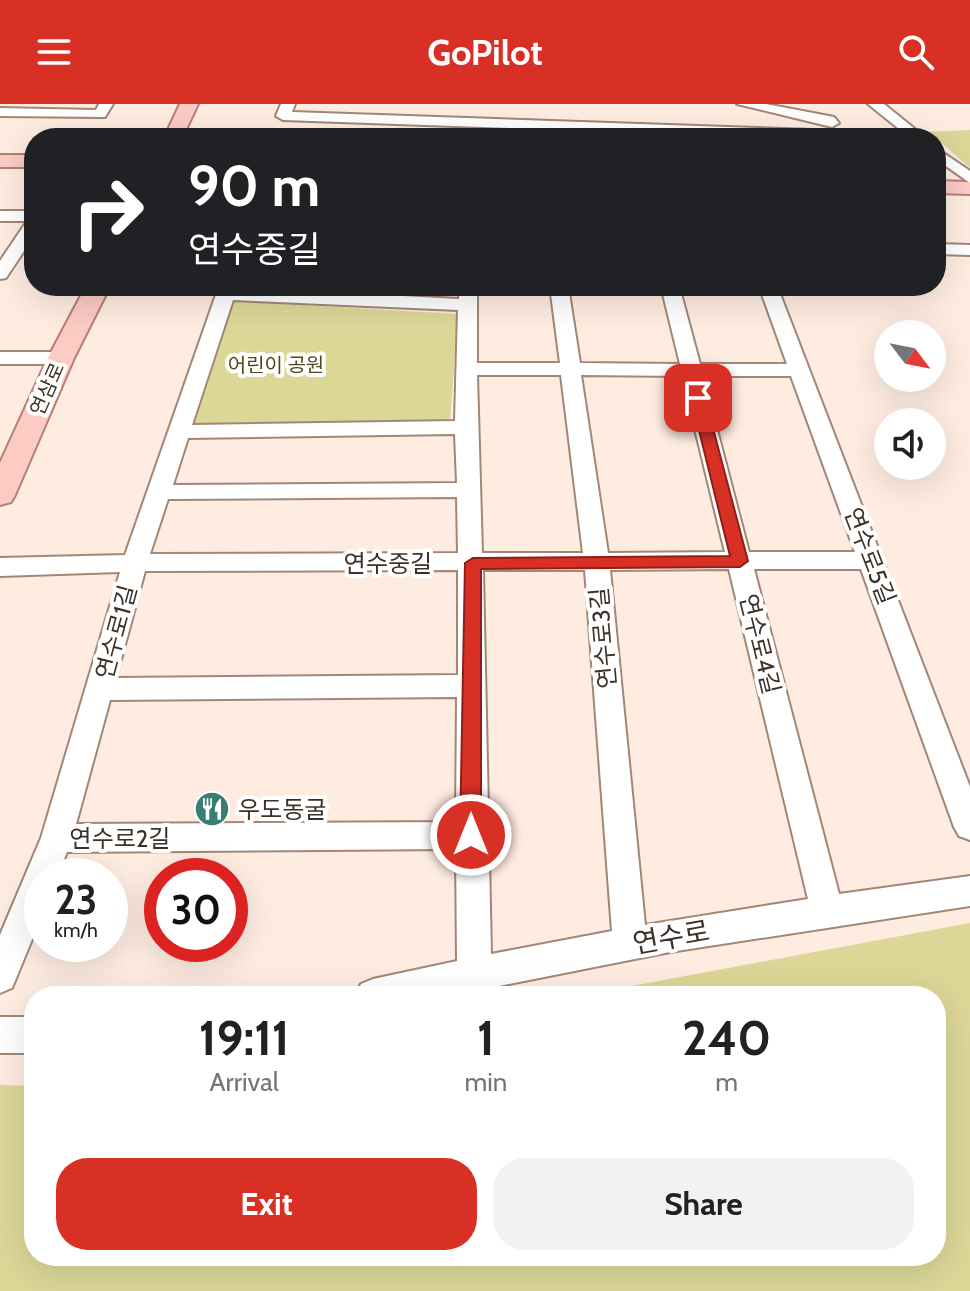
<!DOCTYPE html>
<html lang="en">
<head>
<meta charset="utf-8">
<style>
	body { margin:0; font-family:Cabin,"Noto Sans KR",sans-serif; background:#f2f2f2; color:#202124; height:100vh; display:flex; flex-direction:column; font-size:30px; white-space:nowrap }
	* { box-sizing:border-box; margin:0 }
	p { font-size:26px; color:#757577 }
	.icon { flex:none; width:44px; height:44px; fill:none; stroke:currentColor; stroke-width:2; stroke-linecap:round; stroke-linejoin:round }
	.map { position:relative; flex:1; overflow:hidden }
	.side { position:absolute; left:24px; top:882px; width:922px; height:280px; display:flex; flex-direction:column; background:#fff; border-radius:32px; box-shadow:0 8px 32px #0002 }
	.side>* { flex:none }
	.hud { position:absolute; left:24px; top:24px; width:922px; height:168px; border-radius:32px; box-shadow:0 8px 32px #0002; background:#202124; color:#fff; overflow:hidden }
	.needle { width:52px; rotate:122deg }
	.fabs { position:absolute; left:874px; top:216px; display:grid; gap:16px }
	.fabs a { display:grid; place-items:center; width:72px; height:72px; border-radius:50%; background:#fff; box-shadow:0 8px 32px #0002; font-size:40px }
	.speed { position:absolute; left:24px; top:754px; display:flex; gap:16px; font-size:40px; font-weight:700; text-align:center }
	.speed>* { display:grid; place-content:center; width:104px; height:104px; border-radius:50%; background:#fff; box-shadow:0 8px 32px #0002; line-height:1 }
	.speed small { font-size:20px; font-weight:400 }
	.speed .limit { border:12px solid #d22; background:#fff; color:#111 }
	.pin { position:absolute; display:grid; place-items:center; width:68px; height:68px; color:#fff; margin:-34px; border-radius:16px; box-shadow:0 4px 12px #0006 }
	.me { position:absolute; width:88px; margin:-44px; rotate:0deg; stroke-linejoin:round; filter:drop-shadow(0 0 6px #0008) }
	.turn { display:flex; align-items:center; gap:28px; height:168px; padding:0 32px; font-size:36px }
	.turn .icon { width:104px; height:104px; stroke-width:2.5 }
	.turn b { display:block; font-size:56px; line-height:68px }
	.eta { display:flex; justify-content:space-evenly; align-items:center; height:136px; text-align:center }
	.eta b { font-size:48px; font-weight:700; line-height:56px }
	.action { display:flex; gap:16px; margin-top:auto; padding:16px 32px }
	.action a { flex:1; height:92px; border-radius:32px; background:#d93025; color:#fff; font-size:32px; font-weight:700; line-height:92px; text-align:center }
	.action a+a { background:#f2f2f2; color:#202124 }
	header { display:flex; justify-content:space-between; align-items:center; height:104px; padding:0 32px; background:#d93025; color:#fff; font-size:36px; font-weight:700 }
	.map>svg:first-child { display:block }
</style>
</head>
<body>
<header><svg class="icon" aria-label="menu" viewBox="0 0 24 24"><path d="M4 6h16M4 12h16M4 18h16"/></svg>GoPilot<svg class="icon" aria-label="search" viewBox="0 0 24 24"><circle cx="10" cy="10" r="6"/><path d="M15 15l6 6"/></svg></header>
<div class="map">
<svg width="970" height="1187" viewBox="0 0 970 1187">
	<rect width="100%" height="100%" fill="#feece1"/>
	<g fill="#dcd797">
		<path d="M 970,26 L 970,64 L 936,34 L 925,28 Z"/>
		<path d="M 233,197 L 458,210 L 450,318 L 192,322 Z"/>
		<path d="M 970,819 L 970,1187 L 0,1187 L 0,981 L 34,982 L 34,1152 L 936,1152 L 936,892 L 578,892 Z"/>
	</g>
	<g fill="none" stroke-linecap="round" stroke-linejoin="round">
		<g stroke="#a28777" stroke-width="4">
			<g id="minor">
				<path d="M 99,0 L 113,0 L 105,13 L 0,12 L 0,4 L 96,6 Z"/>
				<path d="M 281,0 L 295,0 L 292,8 L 904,29 L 868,0 L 884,0 L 926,34 L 789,34 L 283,16 L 276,12 Z"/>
				<path d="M 737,0 L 766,0 L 834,13 L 839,19 L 832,23 Z"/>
				<path d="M 936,44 L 970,67 L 970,79 L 936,55 Z"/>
				<path d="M 0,107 L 34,107 L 34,132 L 6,174 L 0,175 L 0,157 L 27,117 L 0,117 Z"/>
				<path d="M 936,140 L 970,141 L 970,151 L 936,150 Z"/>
				<path d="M 219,182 L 459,195 L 459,182 L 477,182 L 477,259 L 560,259 L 550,182 L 568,182 L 580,259 L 680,260 L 661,182 L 679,182 L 700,260 L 787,260 L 759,182 L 777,182 L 970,683 L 970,736 L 959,732 L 954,723 L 861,465 L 754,465 L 839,790 L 970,772 L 970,802 L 670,848 L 449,892 L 355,892 L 361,880 L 373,875 L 457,857 L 456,745 L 67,748 L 57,772 L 42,772 L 42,811 L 12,884 L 0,889 L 0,831 L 41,734 L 120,468 L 0,472 L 0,454 L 125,451 ZM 233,196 L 458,206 L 455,317 L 192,321 ZM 477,271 L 561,271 L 583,449 L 482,449 ZM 581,271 L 682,272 L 725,448 L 608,449 ZM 703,272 L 791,272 L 855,448 L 749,448 ZM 455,330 L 457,379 L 173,381 L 188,334 ZM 457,393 L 458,449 L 150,450 L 168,395 ZM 729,465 L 808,795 L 645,821 L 610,466 ZM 458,466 L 458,571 L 116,574 L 145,467 ZM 483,466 L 585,466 L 612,827 L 491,850 ZM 457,593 L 456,718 L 76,720 L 110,596 Z"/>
				<path d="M 0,248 L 61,248 L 71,254 L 61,260 L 0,260 Z"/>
				<rect x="0" y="913" width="34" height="36"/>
			</g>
		</g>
		<g stroke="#b77e75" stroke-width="4">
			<g id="major">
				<path d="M 180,0 L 198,0 L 182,34 L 164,34 Z"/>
				<rect x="0" y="51" width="34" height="12"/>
				<path d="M 936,77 L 970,78 L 970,90 L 936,89 Z"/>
				<path d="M 86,182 L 110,182 L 74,254 L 15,391 L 11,398 L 0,401 L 0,359 L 48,254 Z"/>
			</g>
		</g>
		<use href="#minor" fill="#fff" fill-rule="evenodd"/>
		<use href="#major" fill="#fbcbc4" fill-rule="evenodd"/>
	</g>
	<path fill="#d93025" stroke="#8d1f18" stroke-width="2" d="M 693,291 L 705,294 L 748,457 L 740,463 L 481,465 L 481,731 L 478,738 L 471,740 L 463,738 L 460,731 L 465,459 L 473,454 L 730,452 L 691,294 Z"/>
	<defs>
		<g id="restaurant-disc" transform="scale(1.8)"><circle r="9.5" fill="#397e72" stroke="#fff"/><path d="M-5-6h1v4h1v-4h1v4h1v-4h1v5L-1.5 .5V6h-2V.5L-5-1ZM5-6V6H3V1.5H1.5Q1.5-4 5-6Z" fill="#fff"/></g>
	</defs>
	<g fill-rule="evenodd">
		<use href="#restaurant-disc" x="212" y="705"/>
	</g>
	<g text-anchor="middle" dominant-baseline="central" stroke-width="8" stroke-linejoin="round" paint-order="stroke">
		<g font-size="20" fill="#4e4916" stroke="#fff">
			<text x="276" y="261">어린이 공원</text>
		</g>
		<g font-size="20" fill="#3c312a" stroke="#fff">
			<text transform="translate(47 285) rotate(-66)">연삼로</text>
		</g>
		<g font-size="24" fill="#3c312a" stroke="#fff">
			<text transform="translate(870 452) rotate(69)">연수로5길</text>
			<text x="388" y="459">연수중길</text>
			<text transform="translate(116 528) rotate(-75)">연수로1길</text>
			<text transform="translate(603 534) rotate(-95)">연수로3길</text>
			<text transform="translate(760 540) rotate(76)">연수로4길</text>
			<text x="120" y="734">연수로2길</text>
		</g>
		<g font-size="24" fill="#3c312a" stroke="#fff" text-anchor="start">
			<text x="238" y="705">우도동굴</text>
		</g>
		<g font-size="28" fill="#3c312a" stroke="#fff">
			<text transform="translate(671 833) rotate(-10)">연수로</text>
		</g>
	</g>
</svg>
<div class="fabs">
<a><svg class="needle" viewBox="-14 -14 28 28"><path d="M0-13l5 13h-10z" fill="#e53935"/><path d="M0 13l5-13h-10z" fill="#757577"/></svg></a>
<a><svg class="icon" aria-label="sound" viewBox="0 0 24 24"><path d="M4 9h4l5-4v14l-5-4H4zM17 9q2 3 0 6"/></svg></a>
</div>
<div class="speed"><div>23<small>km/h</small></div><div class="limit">30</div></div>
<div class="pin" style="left:698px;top:294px;background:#d93025"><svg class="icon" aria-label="arrive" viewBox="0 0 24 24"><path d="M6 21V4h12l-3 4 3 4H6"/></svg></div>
<svg class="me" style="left:471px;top:731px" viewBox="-20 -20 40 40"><circle r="17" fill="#d93025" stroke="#fff" stroke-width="3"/><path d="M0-11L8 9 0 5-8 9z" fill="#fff"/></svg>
<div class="hud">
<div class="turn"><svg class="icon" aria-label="right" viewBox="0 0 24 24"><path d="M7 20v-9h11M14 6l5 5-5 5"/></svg><div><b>90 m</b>연수중길</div></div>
</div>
<section class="side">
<div class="eta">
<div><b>19:11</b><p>Arrival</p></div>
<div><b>1</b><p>min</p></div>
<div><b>240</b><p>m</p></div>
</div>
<div class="action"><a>Exit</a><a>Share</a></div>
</section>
</div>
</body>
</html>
